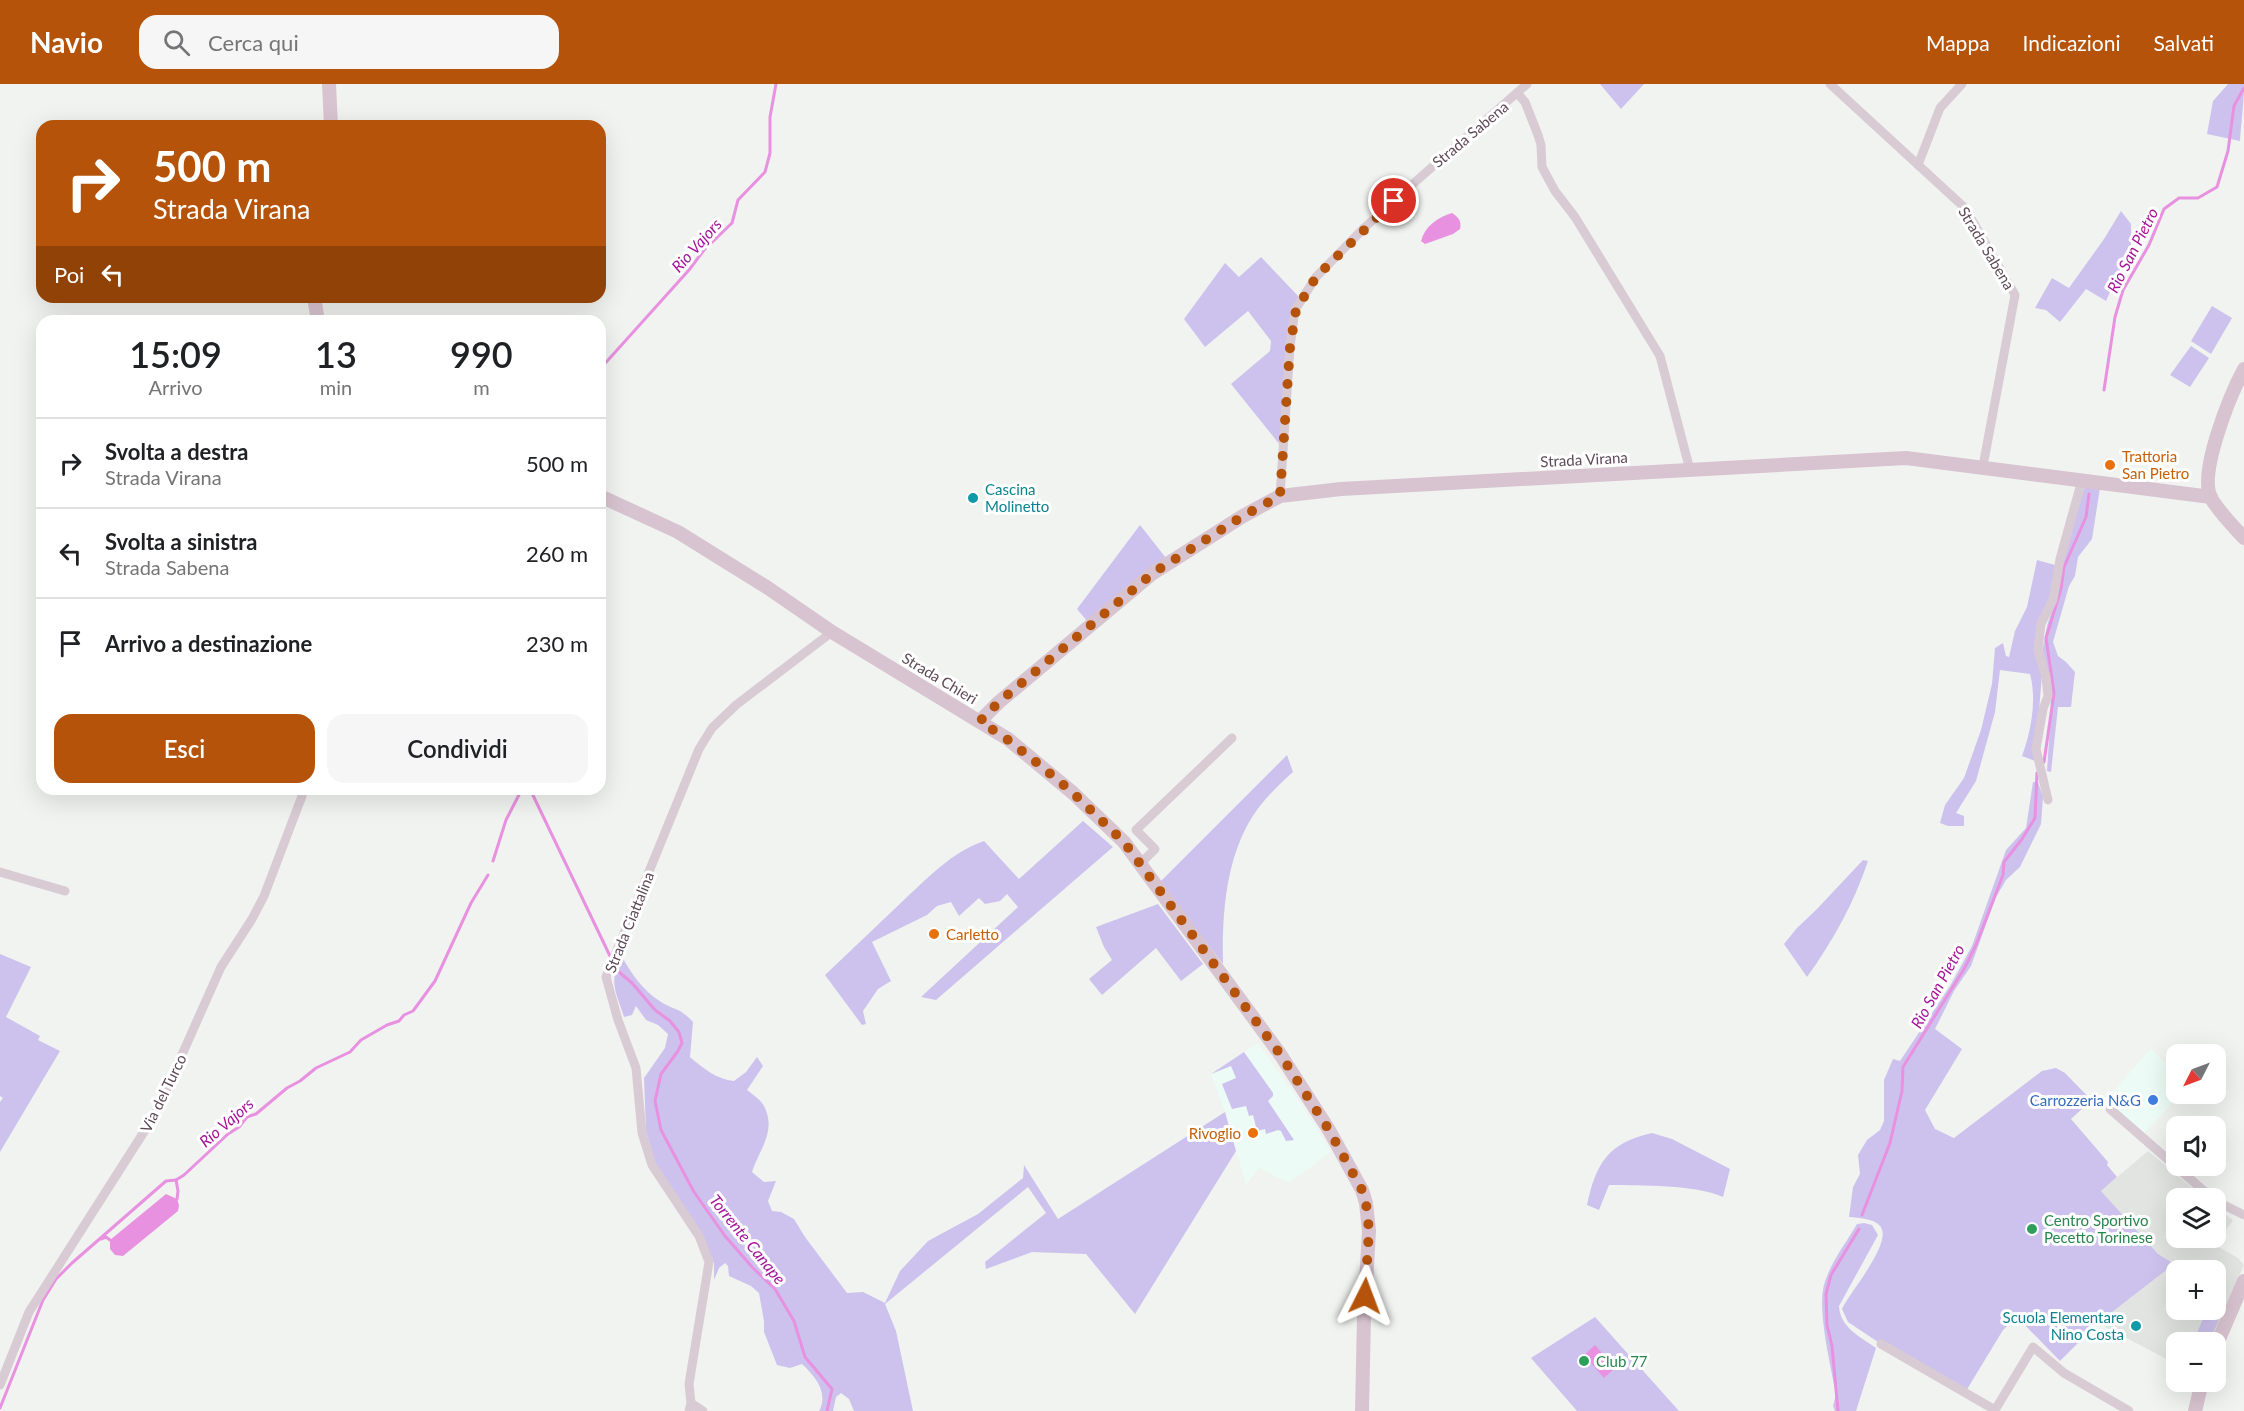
<!DOCTYPE html>
<html lang="it">
<head>
<meta charset="utf-8">
<style>
	body { margin:0; font-family:Lato,sans-serif; background:#f6f6f6; color:#202124; height:100vh; display:flex; flex-direction:column; font-size:22px; white-space:nowrap }
	* { box-sizing:border-box; margin:0 }
	p { font-size:20px; color:#757577 }
	.icon { flex:none; width:33px; height:33px; fill:none; stroke:currentColor; stroke-width:2; stroke-linecap:round; stroke-linejoin:round }
	.map { position:relative; flex:1; overflow:hidden }
	.side { position:absolute; left:36px; top:231px; width:570px; height:480px; display:flex; flex-direction:column; background:#fff; border-radius:18px; box-shadow:0 6px 24px #0002 }
	.side>* { flex:none }
	.guide { position:absolute; left:36px; top:36px; width:570px; height:183px; border-radius:18px; box-shadow:0 6px 24px #0002; background:#b45309; color:#fff; overflow:hidden }
	.needle { width:39px; rotate:228deg }
	.fabs { position:absolute; left:2166px; top:960px; display:grid; gap:12px }
	.fabs a { display:grid; place-items:center; width:60px; height:60px; border-radius:12px; background:#fff; box-shadow:0 6px 24px #0002; font-size:30px }
	.pin { position:absolute; display:grid; place-items:center; width:51px; height:51px; color:#fff; margin:-26px; border:3px solid #fff; border-radius:50%; box-shadow:0 2px 6px #0007 }
	.me { position:absolute; width:66px; margin:-33px; rotate:3deg; stroke-linejoin:round; filter:drop-shadow(0 0 4px #0008) }
	.turn { display:flex; align-items:center; gap:21px; height:126px; padding:0 18px; font-size:27px }
	.turn .icon { width:78px; height:78px; stroke-width:2.5 }
	.turn b { display:block; font-size:42px; line-height:51px }
	.then { display:flex; align-items:center; height:57px; padding:0 18px; background:#0003; gap:12px; font-size:22px }
	.eta { display:flex; justify-content:space-evenly; align-items:center; height:102px; text-align:center }
	.eta b { font-size:36px; font-weight:600; line-height:42px }
	.action { display:flex; gap:12px; margin-top:auto; padding:12px 18px }
	.action a { flex:1; height:69px; border-radius:18px; background:#b45309; color:#fff; font-size:24px; font-weight:600; line-height:69px; text-align:center }
	.action a+a { background:#f6f6f6; color:#202124 }
	ul { padding:0; list-style:none }
	li { display:flex; align-items:center; gap:18px; height:90px; padding:0 18px; border-top:2px solid #e0e0e0 }
	li div { flex:1 }
	li b { display:block; font-size:22px }
	li em { font-style:normal }
	header { display:flex; align-items:center; gap:36px; box-sizing:border-box; height:84px; padding:0 30px; background:#b45309; color:#fff }
	header strong { font-size:28px }
	nav { display:flex; gap:33px; margin-inline-start:auto; font-size:21px }
	.search { width:420px; height:54px; background:#f6f6f6; display:flex; align-items:center; gap:15px; box-sizing:border-box; padding:0 21px; border-radius:18px; color:#757577; font-size:22px }
	.map>svg:first-child { display:block }
</style>
</head>
<body>
<header>
<strong>Navio</strong>
<div class="search"><svg class="icon" aria-label="search" viewBox="0 0 24 24"><circle cx="10" cy="10" r="6"/><path d="M15 15l6 6"/></svg>Cerca qui</div>
<nav><a>Mappa</a><a>Indicazioni</a><a>Salvati</a></nav>
</header>
<div class="map">
<svg width="2244" height="1327" viewBox="0 0 2244 1327">
	<rect width="100%" height="100%" fill="#f1f3f0"/>
	<g fill="#ecfbf5">
		<path d="M 1258,959 L 1301,1020 L 1331,1068 L 1289,1099 L 1259,1084 L 1246,1101 L 1225,1028 L 1211,990 Z"/>
		<path d="M 2151,964 L 2176,991 L 2176,1010 L 2181,1010 L 2143,1051 L 2104,1018 Z"/>
	</g>
	<path fill="#e2e4e2" fill-rule="evenodd" d="M 2148,1067 L 2204,1114 L 2176,1114 L 2176,1154 L 2216,1154 L 2216,1124 L 2233,1136 L 2215,1161 L 2238,1174 L 2244,1181 L 2210,1258 L 2176,1258 L 2176,1280 L 2098,1239 L 2173,1180 L 2158,1170 L 2101,1107 ZM 2176,1186 L 2216,1186 L 2216,1226 L 2176,1226 Z"/>
	<g fill="#cdc2ed">
		<path d="M 1600,0 L 1644,0 L 1621,25 Z"/>
		<path d="M 2228,0 L 2244,0 C 2244,20 2241,38 2240,57 L 2207,50 L 2213,17 Z"/>
		<path d="M 2121,127 L 2131,140 L 2131,162 L 2106,217 L 2086,205 L 2060,238 L 2046,226 L 2035,224 L 2052,194 L 2069,204 L 2104,155 Z"/>
		<path d="M 1261,173 L 1299,213 L 1280,361 L 1231,300 L 1270,267 L 1271,257 L 1248,227 L 1205,263 L 1184,235 L 1225,179 L 1239,193 Z"/>
		<path d="M 2212,222 L 2232,234 L 2211,270 L 2191,257 Z"/>
		<path d="M 2191,262 L 2209,274 L 2190,303 L 2170,291 Z"/>
		<path d="M 2086,402 L 2100,404 L 2092,455 L 2078,473 L 2075,492 L 2069,502 L 2053,558 L 2058,572 L 2066,578 L 2075,588 L 2071,623 L 2058,623 L 2051,688 L 2047,687 L 2051,625 L 2049,591 L 2042,569 L 2047,542 L 2055,517 L 2062,483 L 2082,408 Z"/>
		<path d="M 1140,441 L 1166,474 L 1087,537 L 1077,525 Z"/>
		<path d="M 2037,476 L 2055,481 L 2054,501 L 2040,538 L 2042,590 L 2035,677 L 2022,672 C 2031,648 2037,616 2030,590 L 2000,586 L 1995,628 L 1976,697 L 1956,729 L 1964,732 L 1964,742 L 1948,742 L 1940,739 L 1945,721 L 1964,694 L 1981,646 L 1992,600 L 1995,564 L 2003,559 L 2006,572 L 2009,573 L 2015,547 L 2027,523 Z"/>
		<path d="M 1287,671 L 1293,688 C 1276,703 1259,720 1248,740 C 1225,782 1222,834 1223,880 L 1160,798 Z"/>
		<path d="M 2033,698 L 2038,698 L 2043,713 L 2041,740 L 2020,783 L 2006,796 L 1996,813 L 1971,882 L 1954,907 L 1935,945 L 1962,965 L 1925,1026 L 1935,1045 L 1954,1054 L 2042,987 L 2056,984 L 2065,989 L 2099,1024 L 2084,1023 L 2071,1035 L 2108,1078 L 2107,1081 L 2117,1093 L 2101,1107 L 2158,1170 L 2174,1180 L 2098,1239 L 2060,1277 L 2017,1233 L 2003,1246 L 1966,1307 L 1881,1260 L 1848,1238 L 1842,1225 C 1849,1209 1894,1158 1880,1142 C 1873,1134 1859,1134 1849,1133 L 1853,1103 L 1860,1090 L 1858,1071 L 1867,1056 L 1880,1046 L 1884,1037 L 1884,996 L 1893,975 L 1900,977 L 1950,902 L 1972,862 L 2006,766 L 2026,744 Z"/>
		<path d="M 1083,737 L 1113,763 L 936,916 L 921,913 L 1018,823 L 1007,810 L 1000,817 L 985,820 L 979,814 L 959,832 L 951,818 L 937,822 L 927,831 L 872,858 L 891,897 L 878,905 L 863,927 L 866,940 L 862,941 L 825,891 C 852,865 879,840 906,814 C 930,792 952,768 984,757 L 1019,795 Z"/>
		<path d="M 1863,776 L 1868,777 C 1854,819 1833,857 1807,893 L 1784,860 L 1797,844 L 1817,825 Z"/>
		<path d="M 1158,820 L 1203,880 L 1181,897 L 1156,864 L 1102,911 L 1089,895 L 1112,876 L 1104,863 L 1096,843 Z"/>
		<path d="M 0,870 L 31,883 L 6,933 L 40,952 L 38,956 L 60,967 L 0,1068 L 0,1018 L 3,1014 L 0,1012 Z"/>
		<path d="M 621,871 C 631,889 643,907 661,918 C 676,927 679,923 693,938 L 690,973 C 704,985 716,995 734,997 L 746,988 L 757,973 L 763,982 L 747,1006 C 752,1010 761,1016 764,1022 C 777,1047 759,1066 752,1088 L 764,1098 L 776,1097 L 768,1117 L 772,1127 L 781,1128 L 794,1135 L 805,1153 L 847,1209 L 863,1208 L 885,1219 L 900,1187 L 928,1157 L 978,1130 L 1023,1094 L 1024,1081 L 1058,1135 L 1225,1028 L 1236,1067 L 1135,1230 L 1086,1170 L 1032,1168 L 986,1185 L 985,1178 L 1046,1129 L 1028,1103 L 885,1220 L 896,1247 L 913,1327 L 854,1327 L 849,1315 L 841,1309 L 836,1313 L 833,1327 L 819,1327 C 829,1309 815,1292 802,1280 L 790,1284 L 777,1281 L 764,1248 L 764,1237 L 759,1209 L 751,1202 L 729,1192 L 728,1182 L 725,1179 L 719,1184 L 714,1196 L 714,1179 L 702,1151 L 655,1078 L 646,1047 L 644,994 L 665,964 L 668,950 L 658,941 L 646,936 L 636,922 L 632,931 L 624,933 C 615,905 609,900 621,871 Z"/>
		<path d="M 1244,968 L 1273,1009 L 1273,1012 L 1268,1017 L 1294,1056 L 1286,1057 L 1281,1047 L 1278,1046 L 1266,1050 L 1265,1045 L 1257,1047 L 1253,1031 L 1249,1032 L 1246,1022 L 1232,1025 L 1222,1000 L 1236,994 L 1231,982 L 1211,990 Z"/>
		<path d="M 1652,1049 L 1672,1055 L 1730,1085 L 1723,1113 C 1694,1100 1642,1102 1609,1101 L 1599,1126 L 1587,1121 C 1596,1079 1608,1059 1652,1049 Z"/>
		<path d="M 1864,1139 L 1872,1141 L 1878,1151 L 1839,1222 C 1840,1243 1859,1252 1876,1264 L 1856,1327 L 1835,1327 L 1833,1322 L 1836,1311 C 1831,1282 1817,1227 1824,1201 C 1830,1179 1846,1159 1857,1140 Z"/>
		<path d="M 2216,1221 L 2224,1225 L 2209,1258 L 2193,1258 L 2207,1226 L 2216,1226 Z"/>
		<path d="M 1595,1233 L 1679,1327 L 1577,1327 L 1531,1274 Z"/>
	</g>
	<g fill="#e891e0">
		<path d="M 1452,129 C 1458,133 1462,137 1460,145 L 1453,150 L 1425,160 L 1421,157 C 1425,142 1438,133 1452,129 Z"/>
		<path d="M 166,1110 L 177,1115 L 179,1121 L 178,1127 L 123,1172 L 115,1171 L 110,1165 L 110,1156 Z"/>
		<path d="M 1595,1261 L 1615,1284 L 1604,1294 L 1584,1271 Z"/>
	</g>
	<g fill="none" stroke-linecap="round" stroke-linejoin="round">
		<g stroke="#e891e0" stroke-width="3">
			<path d="M 600,285 L 689,186 L 704,166 L 732,139 L 738,116 L 765,88 L 770,69 L 770,33 L 776,0"/>
			<path d="M 2104,306 L 2115,233 L 2123,206 L 2149,161 L 2164,125 L 2179,114 L 2198,114 L 2217,103 L 2228,67 L 2234,22 L 2244,4"/>
			<path d="M 2044,678 L 2054,609 L 2046,554 L 2061,505 L 2064,483 L 2086,433 L 2089,410"/>
			<path d="M 530,705 L 610,872"/>
			<path d="M 493,777 L 506,736 L 522,705"/>
			<path d="M 616,882 L 619,888 L 632,899 L 655,926 L 670,937 L 679,948 L 682,959 L 678,967 L 661,990 L 655,1017 L 661,1046 L 694,1108 L 725,1152 L 753,1184 L 775,1205 L 794,1237 L 805,1273 L 832,1305 L 827,1327"/>
			<path d="M 176,1096 L 178,1107 L 177,1115"/>
			<path d="M 1862,1131 L 1890,1059 L 1902,1007 L 1903,983 L 1964,885 L 1976,861 L 2003,791 L 2004,778 L 2022,755 L 2035,734 L 2037,689"/>
			<path d="M 101,1155 L 106,1153 L 110,1156"/>
			<path d="M 0,1324 L 43,1216 L 56,1195 L 72,1179 L 166,1097 L 176,1096 L 184,1091 L 228,1050 L 239,1043 L 247,1033 L 256,1030 L 287,1004 L 300,997 L 316,984 L 350,968 L 361,956 L 387,941 L 399,937 L 404,931 L 413,927 L 435,897 L 471,819 L 488,791"/>
			<path d="M 1838,1327 L 1832,1262 L 1827,1241 L 1826,1210 L 1831,1191 L 1859,1145"/>
		</g>
		<g stroke="#d9cbd4" stroke-width="9">
			<path d="M 1830,0 L 1965,124 L 2015,211 L 1983,382"/>
			<path d="M 1518,10 L 1525,18 L 1538,51 L 1541,61 L 1542,83 L 1555,107 L 1575,133 L 1660,272 L 1690,386"/>
			<path d="M 1918,81 L 1940,24 L 1962,0"/>
			<path d="M 1280,412 L 1290,263 L 1295,226 L 1316,193 L 1364,144 L 1423,91 L 1527,0"/>
			<path d="M 2048,716 L 2036,665 L 2043,625 L 2048,612 L 2046,593 L 2038,566 L 2041,540 L 2053,516 L 2060,475 L 2082,396"/>
			<path d="M 1140,780 L 1155,765 L 1136,746 L 1232,654"/>
			<path d="M 0,788 L 65,807"/>
			<path d="M 2110,1025 L 2212,1114"/>
			<path d="M 2216,1117 L 2244,1131"/>
			<path d="M 1881,1260 L 1995,1326 L 2033,1263 L 2064,1289 L 2129,1327"/>
			<path d="M 0,1301 L 29,1228 L 156,1029 L 221,883 L 252,835 L 264,812 L 302,712 L 301,705"/>
			<path d="M 691,1319 L 703,1327"/>
			<path d="M 689,1327 L 691,1319 L 689,1300 L 709,1178 L 699,1152 L 652,1081 L 642,1049 L 636,984 L 618,936 L 606,893 L 699,665 L 712,644 L 736,621 L 832,548"/>
		</g>
		<g stroke="#d8c4d0" stroke-width="14">
			<path d="M 329,0 L 331,42"/>
			<path d="M 314,213 L 318,237"/>
			<path d="M 2244,285 C 2231,309 2198,389 2211,414 C 2219,428 2233,442 2244,454"/>
			<path d="M 600,412 L 678,448 L 768,504 L 832,548 L 1008,655 L 1073,709 L 1124,758 L 1280,970 L 1329,1046 L 1362,1106 L 1366,1119 L 1369,1147 L 1364,1233 L 1362,1327"/>
			<path d="M 980,637 L 999,618 L 1153,489 L 1243,432 L 1280,412 L 1341,405 L 1906,374 L 2211,413"/>
			<path d="M 2216,1262 L 2244,1197"/>
			<path d="M 2195,1327 L 2202,1298"/>
		</g>
	</g>
	<g fill="none" stroke-linecap="round" stroke-linejoin="round">
		<path stroke="#b45309" stroke-width="10" stroke-dasharray="0 18" d="M 1365,1212 L 1369,1146 L 1366,1119 L 1362,1106 L 1329,1046 L 1280,970 L 1124,758 L 1073,709 L 1041,682 L 1008,656 L 980,637 L 999,618 L 1153,489 L 1243,432 L 1280,412 L 1290,263 L 1296,226 L 1316,193 L 1394,117"/>
	</g>
	<g fill="#e8710a" stroke="#fff" stroke-width="2">
		<circle cx="2110" cy="381" r="6"/>
		<circle cx="934" cy="850" r="6"/>
		<circle cx="1253" cy="1049" r="6"/>
	</g>
	<g fill="#0f9aa8" stroke="#fff" stroke-width="2">
		<circle cx="973" cy="414" r="6"/>
		<circle cx="2136" cy="1242" r="6"/>
	</g>
	<circle fill="#3f7fe0" stroke="#fff" stroke-width="2" cx="2153" cy="1016" r="6"/>
	<g fill="#2e9e5b" stroke="#fff" stroke-width="2">
		<circle cx="2032" cy="1145" r="6"/>
		<circle cx="1584" cy="1277" r="6"/>
	</g>
	<g text-anchor="middle" dominant-baseline="central" stroke-width="6" stroke-linejoin="round" paint-order="stroke">
		<g font-size="15" fill="#5d4956" stroke="#fff">
			<text transform="translate(1470 50) rotate(-40)">Strada Sabena</text>
			<text transform="translate(1987 164) rotate(59)">Strada Sabena</text>
			<text transform="translate(1584 375) rotate(-3)">Strada Virana</text>
			<text transform="translate(940 594) rotate(31)">Strada Chieri</text>
			<text transform="translate(629 838) rotate(-68)">Strada Ciattalina</text>
			<text transform="translate(163 1009) rotate(-64)">Via del Turco</text>
		</g>
		<g font-size="15" fill="#c56008" stroke="#fff" text-anchor="start">
			<text x="2122" y="372">Trattoria<tspan x="2122" dy="17">San Pietro</tspan></text>
			<text x="946" y="850">Carletto</text>
			<text x="1241" y="1049" text-anchor="end">Rivoglio</text>
		</g>
		<g font-size="15" fill="#0d838f" stroke="#fff" text-anchor="start">
			<text x="985" y="405">Cascina<tspan x="985" dy="17">Molinetto</tspan></text>
			<text x="2124" y="1233" text-anchor="end">Scuola Elementare<tspan x="2124" dy="17">Nino Costa</tspan></text>
		</g>
		<g font-size="15" fill="#366cbe" stroke="#fff" text-anchor="end">
			<text x="2141" y="1016">Carrozzeria N&amp;G</text>
		</g>
		<g font-size="15" fill="#27864d" stroke="#fff" text-anchor="start">
			<text x="2044" y="1136">Centro Sportivo<tspan x="2044" dy="17">Pecetto Torinese</tspan></text>
			<text x="1596" y="1277">Club 77</text>
		</g>
		<g font-size="16" font-style="italic" fill="#a51499" stroke="#fff">
			<text transform="translate(696 161) rotate(-48)">Rio Vajors</text>
			<text transform="translate(2132 166) rotate(-63)">Rio San Pietro</text>
			<text transform="translate(1937 902) rotate(-61)">Rio San Pietro</text>
			<text transform="translate(226 1038) rotate(-41)">Rio Vajors</text>
			<text transform="translate(748 1155) rotate(51)">Torrente Canape</text>
		</g>
	</g>
</svg>
<div class="fabs">
<a><svg class="needle" viewBox="-14 -14 28 28"><path d="M0-13l5 13h-10z" fill="#e53935"/><path d="M0 13l5-13h-10z" fill="#757577"/></svg></a>
<a><svg class="icon" aria-label="sound" viewBox="0 0 24 24"><path d="M4 9h4l5-4v14l-5-4H4zM17 9q2 3 0 6"/></svg></a>
<a><svg class="icon" aria-label="layers" viewBox="0 0 24 24"><path d="M12 4l9 5-9 5-9-5zM3 14l9 5 9-5"/></svg></a>
<a>+</a>
<a>−</a>
</div>
<div class="pin" style="left:1394px;top:117px;background:#d93025"><svg class="icon" aria-label="arrive" viewBox="0 0 24 24"><path d="M6 21V4h12l-3 4 3 4H6"/></svg></div>
<svg class="me" style="left:1365px;top:1212px" viewBox="-20 -20 40 40"><path d="M0-17L14 15 0 8-14 15z" fill="#b45309" stroke="#fff" stroke-width="4"/></svg>
<div class="guide">
<div class="turn"><svg class="icon" aria-label="right" viewBox="0 0 24 24"><path d="M7 20v-9h11M14 6l5 5-5 5"/></svg><div><b>500 m</b>Strada Virana</div></div>
<div class="then">Poi<svg class="icon" aria-label="left" viewBox="0 0 24 24"><path d="M17 20v-9H6M10 6l-5 5 5 5"/></svg></div>
</div>
<section class="side">
<div class="eta">
<div><b>15:09</b><p>Arrivo</p></div>
<div><b>13</b><p>min</p></div>
<div><b>990</b><p>m</p></div>
</div>
<ul>
<li><svg class="icon" aria-label="right" viewBox="0 0 24 24"><path d="M7 20v-9h11M14 6l5 5-5 5"/></svg><div><b>Svolta a destra</b><p>Strada Virana</p></div><em>500 m</em></li>
<li><svg class="icon" aria-label="left" viewBox="0 0 24 24"><path d="M17 20v-9H6M10 6l-5 5 5 5"/></svg><div><b>Svolta a sinistra</b><p>Strada Sabena</p></div><em>260 m</em></li>
<li><svg class="icon" aria-label="arrive" viewBox="0 0 24 24"><path d="M6 21V4h12l-3 4 3 4H6"/></svg><div><b>Arrivo a destinazione</b></div><em>230 m</em></li>
</ul>
<div class="action"><a>Esci</a><a>Condividi</a></div>
</section>
</div>
</body>
</html>
